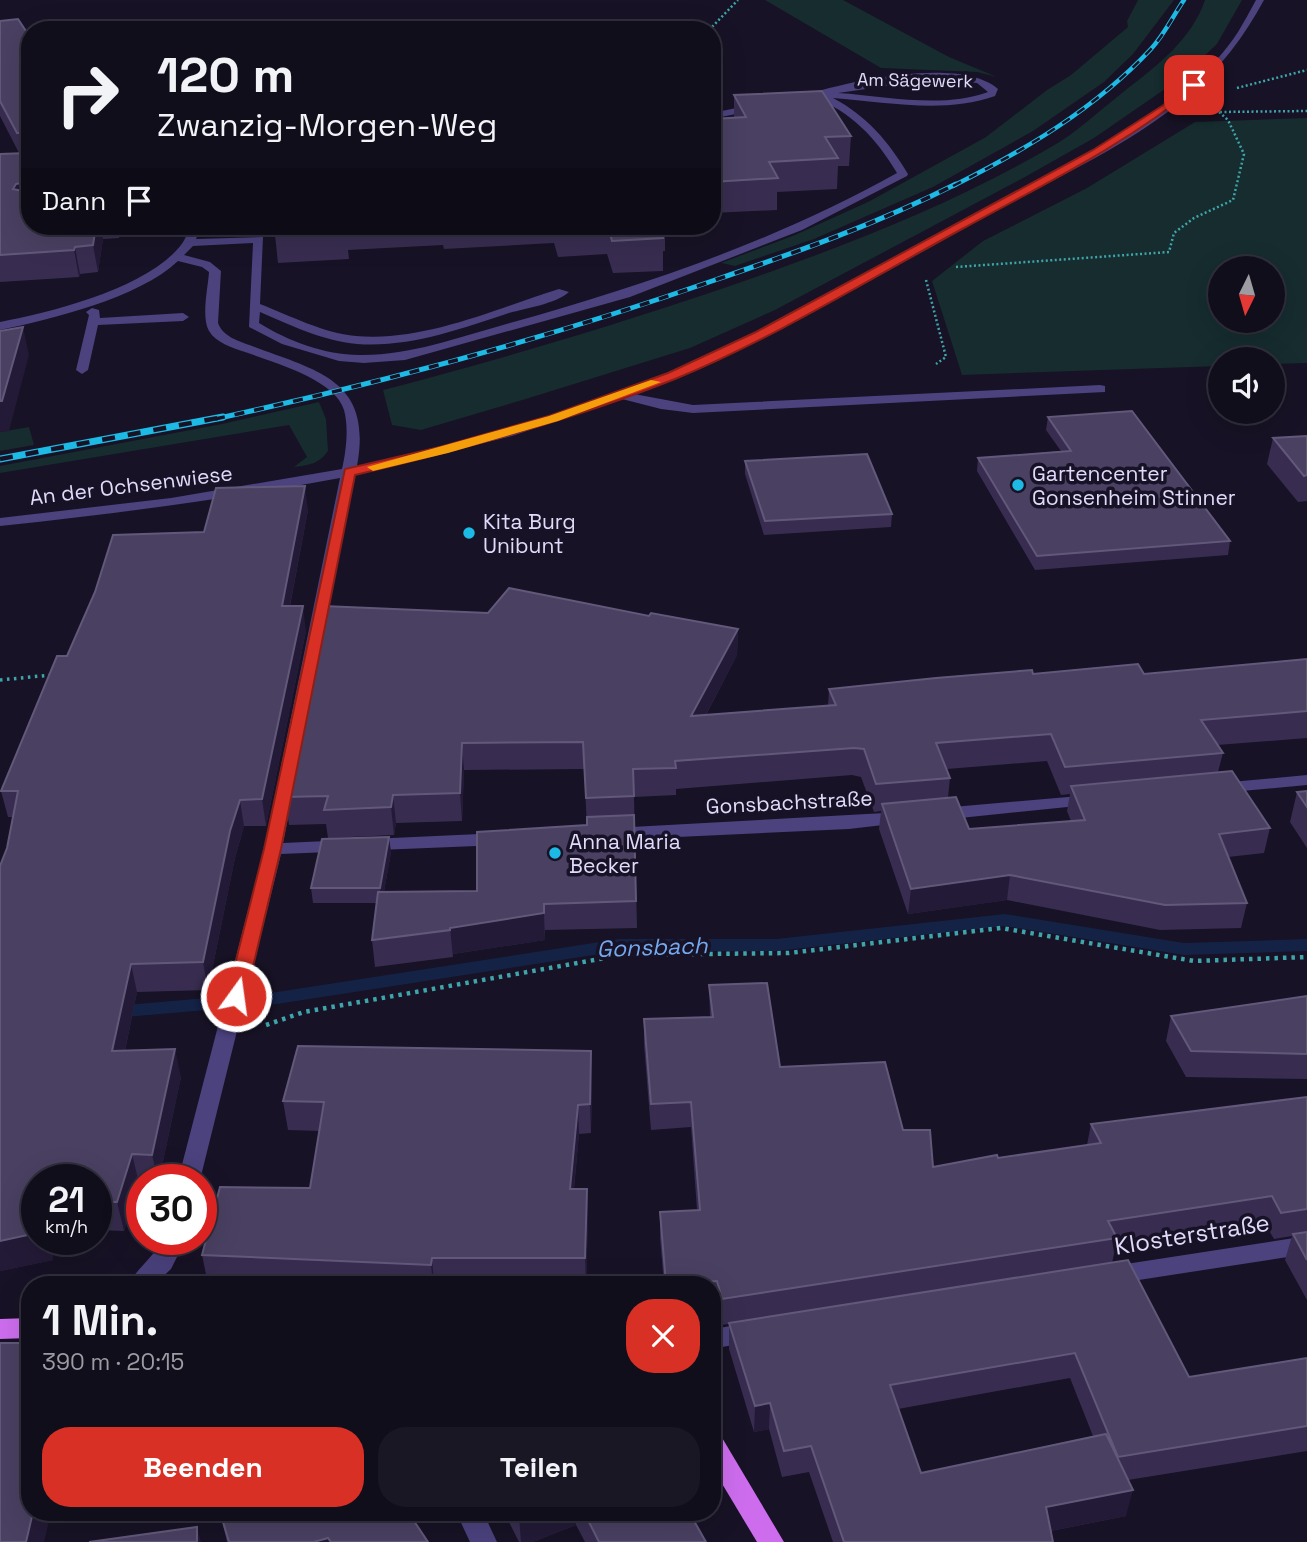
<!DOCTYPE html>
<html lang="de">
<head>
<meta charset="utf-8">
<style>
	body { margin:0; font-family:"Space Grotesk",sans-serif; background:#1a1725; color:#f1f3f6; height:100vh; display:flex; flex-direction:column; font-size:26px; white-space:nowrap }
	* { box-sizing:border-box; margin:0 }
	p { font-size:23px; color:#9c9ca3 }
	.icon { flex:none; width:38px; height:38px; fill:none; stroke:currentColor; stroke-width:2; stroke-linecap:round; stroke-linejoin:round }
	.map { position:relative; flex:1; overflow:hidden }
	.panel { position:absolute; left:21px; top:1276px; width:700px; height:245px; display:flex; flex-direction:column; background:#110e1c; border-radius:28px; box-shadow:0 7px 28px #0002,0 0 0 2px #302e3b }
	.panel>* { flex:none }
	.banner { position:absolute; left:21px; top:21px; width:700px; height:214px; border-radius:28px; box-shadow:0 7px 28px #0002,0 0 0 2px #302e3b; background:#110e1c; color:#f1f3f6; overflow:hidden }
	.needle { width:46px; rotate:185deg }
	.buttons { position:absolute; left:1208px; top:256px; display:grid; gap:14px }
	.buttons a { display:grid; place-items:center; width:77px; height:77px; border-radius:50%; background:#110e1c; box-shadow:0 7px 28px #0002,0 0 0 2px #302e3b; font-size:35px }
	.speed { position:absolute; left:21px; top:1164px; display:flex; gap:14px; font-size:35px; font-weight:700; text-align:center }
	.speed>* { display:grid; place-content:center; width:91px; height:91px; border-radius:50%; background:#110e1c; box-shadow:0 7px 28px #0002,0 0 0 2px #302e3b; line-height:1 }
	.speed small { font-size:18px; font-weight:400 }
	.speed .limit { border:10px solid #d22; background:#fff; color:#111 }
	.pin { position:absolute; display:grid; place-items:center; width:60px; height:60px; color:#fff; margin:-30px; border-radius:14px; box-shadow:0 4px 10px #0006 }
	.me { position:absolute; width:77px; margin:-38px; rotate:14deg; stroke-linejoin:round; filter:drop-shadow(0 0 5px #0008) }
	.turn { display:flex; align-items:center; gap:24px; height:147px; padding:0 21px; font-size:32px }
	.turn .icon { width:91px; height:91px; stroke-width:2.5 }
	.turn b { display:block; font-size:49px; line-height:60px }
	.then { display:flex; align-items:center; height:66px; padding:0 21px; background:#0003; gap:14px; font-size:26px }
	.round { display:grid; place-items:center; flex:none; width:74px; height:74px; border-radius:28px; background:#1a1725 }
	.summary { display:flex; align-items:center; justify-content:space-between; height:119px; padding:0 21px }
	h1 { font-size:42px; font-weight:600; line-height:52px }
	.action { display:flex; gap:14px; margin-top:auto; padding:14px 21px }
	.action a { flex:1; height:80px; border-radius:28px; background:#d93025; color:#fff; font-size:28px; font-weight:600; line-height:80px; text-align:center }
	.action a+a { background:#1a1725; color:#f1f3f6 }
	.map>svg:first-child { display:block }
</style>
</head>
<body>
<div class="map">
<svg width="1307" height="1542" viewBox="0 0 1307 1542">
	<rect width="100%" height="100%" fill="#171225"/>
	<g fill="#162c2e" fill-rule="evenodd">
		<path d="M 765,0 L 843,0 L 949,57 L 997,77 L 977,72 L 881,68 Z"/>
		<path d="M 1138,0 L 1174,0 L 1133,54 L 1104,82 L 1033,131 L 933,187 L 814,239 L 735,266 L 721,263 L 795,235 L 870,201 L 986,137 L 1047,90 L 1071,75 L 1128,27 L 1127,21 Z"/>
		<path d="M 1205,0 L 1242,0 L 1217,44 L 1181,78 L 1094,138 L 1025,177 L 775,310 L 690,348 L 529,398 L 421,430 L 392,425 L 383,390 C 513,356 640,318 767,273 C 865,238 960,200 1051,147 C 1076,133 1099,111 1122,93 C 1155,67 1191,41 1205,0 Z"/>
		<path d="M 1307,118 L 1307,363 L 1272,364 L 1272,359 L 1220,359 L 1220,366 L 962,375 L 932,281 L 983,241 L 1087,188 L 1195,122 ZM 1220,268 L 1272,268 L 1272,320 L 1220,320 Z"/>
		<path d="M 319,402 L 326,419 L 328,451 C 319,464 309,465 294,467 L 307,457 L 289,425 L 0,473 L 0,466 L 222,424 Z"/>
		<path d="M 29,427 L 34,445 L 0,451 L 0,432 Z"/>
	</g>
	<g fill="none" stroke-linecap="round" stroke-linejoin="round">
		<path fill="#142246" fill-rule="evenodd" d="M 1005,914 L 1184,943 L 1307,939 L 1307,951 L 1184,955 L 1005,926 L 776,951 L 619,951 L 277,1004 L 114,1018 L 108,1017 L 105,1012 L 108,1007 L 114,1006 L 277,992 L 619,939 L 776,939 Z"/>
		<g stroke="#3ea5ab" stroke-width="2.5" stroke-dasharray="2 2.5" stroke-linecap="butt">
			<path d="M 709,30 L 738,0"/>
			<path d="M 1237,88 L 1307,70"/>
			<path d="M 1220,112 L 1307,111"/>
			<path d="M 956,267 L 1169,252 L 1174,233 L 1194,218 L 1233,200 L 1244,154 L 1228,120 L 1219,112"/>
			<path d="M 926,280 L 946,357 L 936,364"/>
		</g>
		<path stroke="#3ea5ab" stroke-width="3.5" stroke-dasharray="2.5 4.5" stroke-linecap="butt" d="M 0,680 L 51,675"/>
		<path stroke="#3ea5ab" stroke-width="4.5" stroke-dasharray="3.5 5" stroke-linecap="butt" d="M 266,1025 L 304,1012 L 622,955 L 789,953 L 1001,928 L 1194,961 L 1307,957"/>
		<g fill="#4b427e" fill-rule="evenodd">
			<path d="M 1256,0 L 1264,0 C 1244,37 1221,67 1189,95 C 1129,146 1053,179 984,217 C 870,281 757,347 634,394 L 693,405 L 1100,385 L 1105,386 L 1105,392 L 693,413 L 661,409 L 622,399 L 512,436 L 355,475 L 283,843 L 501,833 L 510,839 L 501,845 L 281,854 L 200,1180 L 178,1180 L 264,849 L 340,478 C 227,499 114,514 0,526 L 0,518 L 171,498 L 342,469 C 346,452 349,428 344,410 C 335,379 272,362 245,352 C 233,348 216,343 209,331 C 201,317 208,288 209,272 L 202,267 L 178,261 C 139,298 52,319 0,330 L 0,322 C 52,312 148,288 181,245 C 185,240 188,232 191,226 L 202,226 L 196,239 L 263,237 L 260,304 C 291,316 323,333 356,336 C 425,342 495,309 559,289 L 569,292 C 555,304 527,308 509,313 C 461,329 408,348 357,344 C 323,341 290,325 260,312 L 259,323 C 288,341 325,355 359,355 C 408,356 456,338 503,325 C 639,287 774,242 897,173 C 876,138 851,111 812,97 L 812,93 C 854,80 962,57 998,89 L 995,96 C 945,114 885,102 833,98 C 867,116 889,142 908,174 L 907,176 L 802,230 L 630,297 L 405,360 L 364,363 L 339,361 L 282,344 L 249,327 L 253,243 L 193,246 L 184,255 L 210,262 L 221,271 L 218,323 C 223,337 239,341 252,346 C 318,371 373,380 357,466 C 477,439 596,406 709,355 C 800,313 887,262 975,214 C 1059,168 1185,114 1238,32 C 1244,22 1250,11 1256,0 ZM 936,79 L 977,83 L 988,92 C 942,109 885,96 838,93 Z"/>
			<path d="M 756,104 L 761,107 L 759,109 L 712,119 L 712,113 Z"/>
			<path d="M 92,308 L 99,310 L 100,318 L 183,313 L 189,317 L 183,321 L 98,325 L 88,370 L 82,374 L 76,370 L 89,315 L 86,312 Z"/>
			<path d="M 1307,775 L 1307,785 L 1220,793 L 1211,788 L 1220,783 Z"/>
			<path d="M 1091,795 L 1097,796 L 1100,800 L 1097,804 L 941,820 L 932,814 L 941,808 Z"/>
			<path d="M 903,812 L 912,818 L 909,822 L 849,829 L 613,840 L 604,834 L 613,828 Z"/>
			<path d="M 1307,1236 L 1307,1254 L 1113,1284 L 1105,1282 L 1101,1275 L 1105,1268 L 1113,1266 Z"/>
			<path d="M 163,1239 L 186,1239 L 171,1269 L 155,1284 L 129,1284 C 136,1269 154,1257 163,1239 Z"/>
			<path d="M 750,1323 L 759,1326 L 762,1333 L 759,1340 L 712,1349 L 712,1329 Z"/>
			<path d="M 456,1512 L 483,1512 L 497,1542 L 470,1542 Z"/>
		</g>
		<g fill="#cd6dee" fill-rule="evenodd">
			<path d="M 30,1318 L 30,1338 L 0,1339 L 0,1319 Z"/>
			<path d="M 712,1433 L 721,1436 L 784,1542 L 757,1542 L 712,1467 Z"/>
		</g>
		<g stroke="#1cbae4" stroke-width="4.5">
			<path id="rail-far2" d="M 953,186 C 1025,150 1095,109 1151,49 C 1164,35 1173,16 1184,0"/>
		</g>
		<g stroke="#1cbae4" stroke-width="5">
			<path id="rail-far1" d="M 215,419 C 385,382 552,337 715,280 C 797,252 879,223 956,184"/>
		</g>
		<g stroke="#1cbae4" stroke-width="7">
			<path id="rail" d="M 0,459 L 223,417"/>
		</g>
		<use href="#rail-far2" stroke="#171225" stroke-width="2.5" stroke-dasharray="9" stroke-linecap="butt"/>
		<use href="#rail-far1" stroke="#171225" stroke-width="3.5" stroke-dasharray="10" stroke-linecap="butt"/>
		<use href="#rail" stroke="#171225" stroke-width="4.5" stroke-dasharray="13" stroke-linecap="butt"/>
	</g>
	<g fill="#382d50" fill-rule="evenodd">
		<path d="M 0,21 L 30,37 L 30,226 L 122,226 L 119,238 L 103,239 L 98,272 L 80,274 L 79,277 L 0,282 L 0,154 L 19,153 L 0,116 Z"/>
		<path d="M 734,95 L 851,136 L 849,166 L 838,166 L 837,189 L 777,192 L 777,210 L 712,213 L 712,119 L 734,117 Z"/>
		<path d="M 274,226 L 665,226 L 665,251 L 663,251 L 663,271 L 613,273 L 607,254 L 558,257 L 554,243 L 444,249 L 443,245 L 348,250 L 349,259 L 278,263 Z"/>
		<path d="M 1048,417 L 1230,541 L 1228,555 L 1035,570 L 977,471 L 978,458 L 1061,451 L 1046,430 Z"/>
		<path d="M 1307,436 L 1307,501 L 1298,502 L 1267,464 L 1273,438 Z"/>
		<path d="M 745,461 L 892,514 L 891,527 L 764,535 L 745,474 Z"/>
		<path d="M 308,510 L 290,606 L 306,631 L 266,826 L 244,826 L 235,858 L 208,990 L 137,992 L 125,1051 L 181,1077 L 159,1180 L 142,1180 L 142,1183 L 139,1183 L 124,1231 L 96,1230 L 96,1180 L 37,1180 L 37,1239 L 53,1239 L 53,1260 L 0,1271 L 7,848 L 13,817 L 8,817 L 1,791 L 67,656 L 204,532 Z"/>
		<path d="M 488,613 L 649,616 L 738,629 L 737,655 L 706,715 L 828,706 L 829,689 L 1033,674 L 1144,674 L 1307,659 L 1307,738 L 1217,745 L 1223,753 L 1218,772 L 1270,828 L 1264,853 L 1228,857 L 1247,903 L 1241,928 L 1160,930 L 1007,900 L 908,914 L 879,829 L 881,811 L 874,812 L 861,777 L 852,775 L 676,789 L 676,795 L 634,797 L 637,928 L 545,930 L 545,940 L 453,954 L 453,957 L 375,967 L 372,940 L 377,903 L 313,903 L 311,888 L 391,852 L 384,892 L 477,891 L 587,826 L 584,769 L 464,770 L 462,821 L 396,823 L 394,835 L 328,838 L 326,824 L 289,825 L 285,797 ZM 1047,761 L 1061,795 L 1070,794 L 1067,811 L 1071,821 L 969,829 L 948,798 L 950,778 L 947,769 Z"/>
		<path d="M 1307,791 L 1307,848 L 1290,822 L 1297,792 Z"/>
		<path d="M 709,985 L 780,1067 L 903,1130 L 933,1167 L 1087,1145 L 1091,1124 L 1307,1097 L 1307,1300 L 1285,1260 L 1292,1236 L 1274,1239 L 1264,1222 L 1116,1245 L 1112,1263 L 1189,1377 L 1307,1358 L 1307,1451 L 1128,1480 L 1126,1516 L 1051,1531 L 1053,1542 L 833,1542 L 809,1472 L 782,1477 L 769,1429 L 754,1432 L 729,1349 L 729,1324 L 721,1325 L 716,1307 L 712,1308 L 712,1284 L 664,1284 L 660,1238 L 660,1212 L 697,1210 L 691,1127 L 651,1130 L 644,1045 L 644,1019 L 710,1017 ZM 1070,1378 L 1093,1436 L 921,1473 L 898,1409 Z"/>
		<path d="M 1307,996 L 1307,1079 L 1186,1077 L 1166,1041 L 1171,1016 Z"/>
		<path d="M 592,1080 L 591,1133 L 579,1134 L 574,1189 L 587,1189 L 588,1218 L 586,1284 L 208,1284 L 202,1255 L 310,1188 L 320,1131 L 288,1130 L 283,1101 Z"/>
		<path d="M 220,1512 L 428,1542 L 227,1542 Z"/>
		<path d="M 504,1512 L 689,1512 L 706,1542 L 585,1542 L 576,1525 L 533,1542 L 519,1542 Z"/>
	</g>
	<g fill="#231a37">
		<path d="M 27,182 L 30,198 L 13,189 L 16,184 Z"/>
		<path d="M 96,226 L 101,226 L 103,239 L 98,272 L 93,245 Z"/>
		<path d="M 117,226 L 122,226 L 119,238 Z"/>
		<path d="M 75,247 L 80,274 L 79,277 L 74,250 Z"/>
		<path d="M 23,327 L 29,355 L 9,431 L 0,432 L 0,401 Z"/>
		<path d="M 305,486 L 308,510 L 285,631 L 282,606 Z"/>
		<path d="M 303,606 L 306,631 L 266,826 L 262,799 Z"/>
		<path d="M 738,629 L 737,655 L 691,743 L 691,716 Z"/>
		<path d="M 462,743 L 464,770 L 462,821 L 460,793 Z"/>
		<path d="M 393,795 L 396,823 L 394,835 L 391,807 Z"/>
		<path d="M 240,800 L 244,826 L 235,858 L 208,990 L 203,962 L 230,831 Z"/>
		<path d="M 389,837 L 391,852 L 382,903 L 380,888 Z"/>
		<path d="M 1010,875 L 1007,900 L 908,914 L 911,889 Z"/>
		<path d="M 544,913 L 545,940 L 453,954 L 453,957 L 450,928 Z"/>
		<path d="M 131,964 L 137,992 L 119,1079 L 112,1051 Z"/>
		<path d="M 175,1049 L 181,1077 L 159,1180 L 158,1180 L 152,1155 Z"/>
		<path d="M 591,1051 L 592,1080 L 591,1133 L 590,1104 Z"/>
		<path d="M 578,1105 L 579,1134 L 571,1218 L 570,1189 Z"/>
		<path d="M 132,1154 L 139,1183 L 124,1231 L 117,1202 Z"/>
		<path d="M 587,1189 L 588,1218 L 586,1284 L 585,1258 Z"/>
		<path d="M 37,1233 L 37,1239 L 53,1239 L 53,1260 L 0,1271 L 0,1241 Z"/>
		<path d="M 432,1258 L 434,1284 L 433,1284 L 431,1265 Z"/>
		<path d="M 770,1403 L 769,1429 L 754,1432 L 755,1406 Z"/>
		<path d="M 1133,1490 L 1126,1516 L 1040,1533 L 1046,1507 Z"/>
		<path d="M 33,1512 L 51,1512 L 44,1542 L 26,1542 Z"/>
		<path d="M 528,1512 L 576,1512 L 576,1525 L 533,1542 L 521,1542 L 519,1516 Z"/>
		<path d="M 197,1527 L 201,1542 L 197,1542 Z"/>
		<path d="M 328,1538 L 329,1542 L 314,1542 Z"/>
	</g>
	<g fill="#4a4062" stroke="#62587a" stroke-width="2" fill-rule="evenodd">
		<path d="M 18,19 L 30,37 L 30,226 L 96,226 L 93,245 L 75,247 L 74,250 L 0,255 L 0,154 L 27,153 L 22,144 L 27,143 L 27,133 L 17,133 L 0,101 L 0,21 ZM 27,182 L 27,192 L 13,189 L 16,184 Z"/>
		<path d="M 822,91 L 851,136 L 825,137 L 838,158 L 769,162 L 778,178 L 712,182 L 712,119 L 746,117 L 734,95 Z"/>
		<path d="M 274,226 L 346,226 L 346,227 L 274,231 Z"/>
		<path d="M 608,226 L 659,226 L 663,238 L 612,241 Z"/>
		<path d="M 23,327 L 2,401 L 0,401 L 0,331 Z"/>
		<path d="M 1132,411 L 1230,541 L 1037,556 L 978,458 L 1071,451 L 1048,417 Z"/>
		<path d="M 1307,436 L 1307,475 L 1304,476 L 1273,438 Z"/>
		<path d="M 867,454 L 892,514 L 765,521 L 745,461 Z"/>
		<path d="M 305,486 L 282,606 L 303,606 L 262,799 L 240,800 L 230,831 L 203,962 L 131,964 L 112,1051 L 175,1049 L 152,1155 L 132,1154 L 117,1202 L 96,1202 L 96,1180 L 37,1180 L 37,1233 L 0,1241 L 0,866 L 7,848 L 18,791 L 1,791 L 57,656 L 67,656 L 95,592 L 113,535 L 204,532 L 216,488 Z"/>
		<path d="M 509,588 L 649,616 L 651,613 L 738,629 L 691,716 L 836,705 L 829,689 L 936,678 L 1032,670 L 1033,674 L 1138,664 L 1144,674 L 1307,659 L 1307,711 L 1201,720 L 1223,753 L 1065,767 L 1051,734 L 936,743 L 950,778 L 876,784 L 864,749 L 854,748 L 675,761 L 676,768 L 633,769 L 634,796 L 586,798 L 583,742 L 462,743 L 460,793 L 393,795 L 391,807 L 324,810 L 328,796 L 285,797 L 324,606 L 488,613 Z"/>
		<path d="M 1232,771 L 1270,828 L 1219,834 L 1247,903 L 1165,905 L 1010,875 L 911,889 L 882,804 L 956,797 L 969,829 L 1085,820 L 1071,786 Z"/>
		<path d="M 1307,791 L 1307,807 L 1297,792 Z"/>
		<path d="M 634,815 L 636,901 L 544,904 L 544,913 L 450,928 L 450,930 L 372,940 L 378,892 L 477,891 L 477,832 L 587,825 L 587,817 Z"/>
		<path d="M 389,837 L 380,888 L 311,888 L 322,839 Z"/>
		<path d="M 767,983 L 780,1067 L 885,1062 L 903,1130 L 930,1130 L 933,1167 L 997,1155 L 998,1158 L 1101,1143 L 1091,1124 L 1307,1097 L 1307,1209 L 1281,1213 L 1272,1196 L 1108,1221 L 1117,1238 L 722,1299 L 717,1281 L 666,1284 L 660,1212 L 700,1210 L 691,1102 L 651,1104 L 644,1019 L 713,1017 L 709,985 Z"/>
		<path d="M 1307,996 L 1307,1054 L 1191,1051 L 1171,1016 Z"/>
		<path d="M 298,1046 L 591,1051 L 590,1104 L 578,1105 L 570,1189 L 587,1189 L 585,1258 L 432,1258 L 431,1265 L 202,1255 L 220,1187 L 310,1188 L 324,1102 L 283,1101 Z"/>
		<path d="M 1307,1232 L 1307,1260 L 1293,1234 Z"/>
		<path d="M 1128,1260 L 1189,1377 L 1307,1358 L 1307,1426 L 1118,1457 L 1075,1353 L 890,1385 L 921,1473 L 1106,1434 L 1133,1490 L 1046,1507 L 1053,1542 L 844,1542 L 811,1446 L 784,1451 L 770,1403 L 755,1406 L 729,1323 Z"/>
		<path d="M 0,1343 L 30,1343 L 30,1512 L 33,1512 L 26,1542 L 0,1542 Z"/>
		<path d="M 220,1512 L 408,1512 L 428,1542 L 331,1542 L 328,1538 L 314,1542 L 229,1542 Z"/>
		<path d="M 517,1512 L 528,1512 L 519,1516 Z"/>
		<path d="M 584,1512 L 689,1512 L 706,1542 L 599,1542 Z"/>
		<path d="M 197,1527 L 197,1542 L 89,1542 Z"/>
	</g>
	<path fill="#d93025" stroke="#8d1f18" stroke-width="2" d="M 1194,82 L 1197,86 C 1126,145 1042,185 962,229 C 868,280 774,338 675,379 C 572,420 464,449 355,475 L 281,849 L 246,996 L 243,1001 L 230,1001 L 227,996 L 264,849 L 345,469 L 440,447 L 549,416 L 668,373 L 756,332 L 1093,150 L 1162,106 Z"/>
	<path fill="#f59e0b" d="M 651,380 L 661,382 L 558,421 L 448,453 L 373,471 L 367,467 L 549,416 Z"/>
	<g fill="#1cbae4" stroke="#171225" stroke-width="2.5">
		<circle cx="1018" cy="485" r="7"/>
		<circle cx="469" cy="533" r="7"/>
		<circle cx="555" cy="853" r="7"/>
	</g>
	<g text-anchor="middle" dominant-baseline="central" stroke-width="7" stroke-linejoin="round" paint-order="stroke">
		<g font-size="18" fill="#e1dafb" stroke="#171225">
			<text transform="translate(915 80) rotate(1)">Am Sägewerk</text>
		</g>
		<g font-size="21" fill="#e1dafb" stroke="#171225" text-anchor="start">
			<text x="1032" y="473">Gartencenter<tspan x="1032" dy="24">Gonsenheim Stinner</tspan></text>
			<text x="483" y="521">Kita Burg<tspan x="483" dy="24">Unibunt</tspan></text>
			<text x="569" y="841">Anna Maria<tspan x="569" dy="24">Becker</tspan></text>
		</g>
		<g font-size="21" fill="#e1dafb" stroke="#171225">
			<text transform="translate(131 485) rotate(-7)">An der Ochsenwiese</text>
			<text transform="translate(789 802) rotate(-3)">Gonsbachstraße</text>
		</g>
		<g font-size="23" font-style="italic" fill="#74a8ef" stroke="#171225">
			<text transform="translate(652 947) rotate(-2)">Gonsbach</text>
		</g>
		<g font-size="24" fill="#e1dafb" stroke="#171225">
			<text transform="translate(1192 1234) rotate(-9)">Klosterstraße</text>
		</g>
	</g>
</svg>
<div class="buttons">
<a><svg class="needle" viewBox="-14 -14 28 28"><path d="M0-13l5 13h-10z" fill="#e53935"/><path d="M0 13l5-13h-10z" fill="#9c9ca3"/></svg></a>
<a><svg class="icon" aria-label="sound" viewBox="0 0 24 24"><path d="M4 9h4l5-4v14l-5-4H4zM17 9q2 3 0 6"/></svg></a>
</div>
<div class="speed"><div>21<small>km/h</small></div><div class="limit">30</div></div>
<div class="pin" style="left:1194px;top:85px;background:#d93025"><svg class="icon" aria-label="arrive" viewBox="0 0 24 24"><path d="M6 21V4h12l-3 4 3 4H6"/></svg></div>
<svg class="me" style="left:236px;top:996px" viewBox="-20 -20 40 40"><circle r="17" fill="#d93025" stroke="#fff" stroke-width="3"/><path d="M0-11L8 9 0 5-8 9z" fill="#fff"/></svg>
<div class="banner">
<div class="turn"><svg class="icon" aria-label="right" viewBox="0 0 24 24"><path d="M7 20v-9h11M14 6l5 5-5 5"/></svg><div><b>120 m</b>Zwanzig-Morgen-Weg</div></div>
<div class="then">Dann<svg class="icon" aria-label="arrive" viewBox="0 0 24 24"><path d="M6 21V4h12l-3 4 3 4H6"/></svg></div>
</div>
<section class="panel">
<div class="summary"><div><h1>1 Min.</h1><p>390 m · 20:15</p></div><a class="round" style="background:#d93025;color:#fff"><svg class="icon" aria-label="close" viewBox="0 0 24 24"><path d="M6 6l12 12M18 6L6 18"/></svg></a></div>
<div class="action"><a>Beenden</a><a>Teilen</a></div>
</section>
</div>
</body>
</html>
